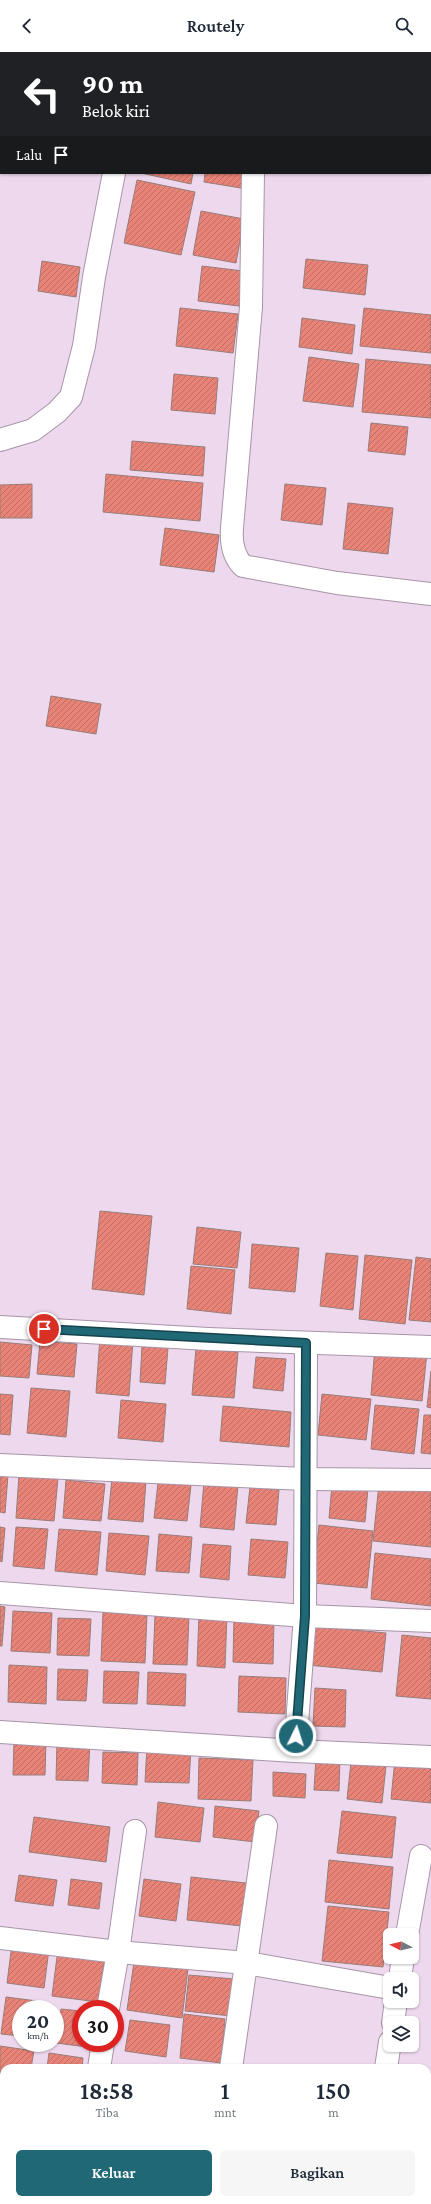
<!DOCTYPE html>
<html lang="id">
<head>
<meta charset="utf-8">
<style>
	body { margin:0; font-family:"Crimson Pro",serif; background:#f6f6f7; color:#1f2937; height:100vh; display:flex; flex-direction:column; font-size:15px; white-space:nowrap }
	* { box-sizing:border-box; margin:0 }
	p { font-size:13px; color:#747a83 }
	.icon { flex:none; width:22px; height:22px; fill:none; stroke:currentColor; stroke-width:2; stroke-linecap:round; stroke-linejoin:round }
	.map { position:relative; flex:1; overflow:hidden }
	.drawer { position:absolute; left:0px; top:2012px; width:431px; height:140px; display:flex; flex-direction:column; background:#fff; border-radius:12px 12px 0 0; box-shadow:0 1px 3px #0004 }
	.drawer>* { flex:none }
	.banner { position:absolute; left:0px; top:0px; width:431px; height:122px; box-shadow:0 1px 3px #0004; background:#202124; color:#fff; overflow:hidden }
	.needle { width:26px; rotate:277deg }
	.fabs { position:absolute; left:383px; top:1876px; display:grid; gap:8px }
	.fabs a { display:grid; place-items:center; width:36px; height:36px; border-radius:6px; background:#fff; box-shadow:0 1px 3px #0004; font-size:20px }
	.speed { position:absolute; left:12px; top:1948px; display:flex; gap:8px; font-size:20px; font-weight:700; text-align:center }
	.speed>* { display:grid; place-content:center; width:52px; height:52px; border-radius:50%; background:#fff; box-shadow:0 1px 3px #0004; line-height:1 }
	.speed small { font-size:10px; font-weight:400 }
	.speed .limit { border:6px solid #d22; background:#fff; color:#111 }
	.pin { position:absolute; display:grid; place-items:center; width:34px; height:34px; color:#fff; margin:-17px; border:2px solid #fff; border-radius:50%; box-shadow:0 1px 4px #0007 }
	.me { position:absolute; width:44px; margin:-22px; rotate:4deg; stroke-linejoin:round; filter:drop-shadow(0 0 3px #0008) }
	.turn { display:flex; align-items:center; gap:14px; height:84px; padding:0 16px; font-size:18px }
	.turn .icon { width:52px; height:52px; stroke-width:2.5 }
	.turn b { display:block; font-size:28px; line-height:34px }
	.then { display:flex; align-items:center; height:38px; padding:0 16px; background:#0003; gap:8px; font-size:15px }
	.eta { display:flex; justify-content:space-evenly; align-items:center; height:68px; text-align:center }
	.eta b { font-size:24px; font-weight:600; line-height:28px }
	.button { display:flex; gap:8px; margin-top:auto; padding:8px 16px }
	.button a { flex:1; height:46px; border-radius:6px; background:#216876; color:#fff; font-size:16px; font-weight:600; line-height:46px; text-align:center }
	.button a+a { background:#f6f6f7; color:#1f2937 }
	header { display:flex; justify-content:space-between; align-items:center; height:52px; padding:0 16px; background:#fff; font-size:18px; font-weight:600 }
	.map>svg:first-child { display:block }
</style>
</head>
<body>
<header><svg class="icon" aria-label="back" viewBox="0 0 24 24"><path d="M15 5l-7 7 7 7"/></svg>Routely<svg class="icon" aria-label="search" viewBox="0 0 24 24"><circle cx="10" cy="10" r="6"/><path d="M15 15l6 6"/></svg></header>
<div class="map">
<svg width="431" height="2152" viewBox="0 0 431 2152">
	<defs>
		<pattern id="building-hatch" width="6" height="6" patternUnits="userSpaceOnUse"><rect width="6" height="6" fill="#e88378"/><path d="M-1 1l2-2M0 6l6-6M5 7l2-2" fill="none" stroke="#bd6b63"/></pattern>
	</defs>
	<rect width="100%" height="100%" fill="#eed8ed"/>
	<g fill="url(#building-hatch)" stroke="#997c78">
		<path d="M 11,0 L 76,0 L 11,1 Z"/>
		<path d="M 298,0 L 360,0 L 298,1 Z"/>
		<rect x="430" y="54" width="1" height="41"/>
		<path d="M 141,121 L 193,121 L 191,132 Z"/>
		<path d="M 205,121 L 243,121 L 241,136 L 204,130 Z"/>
		<path d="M 137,128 L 195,140 L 181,203 L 124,191 Z"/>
		<path d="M 201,159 L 244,167 L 236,211 L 193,203 Z"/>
		<path d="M 306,207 L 368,213 L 365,243 L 303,236 Z"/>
		<path d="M 42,209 L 80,215 L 76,245 L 38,239 Z"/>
		<path d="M 202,214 L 243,219 L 239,254 L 198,249 Z"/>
		<path d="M 180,256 L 238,262 L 233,301 L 176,294 Z"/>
		<path d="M 364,256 L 431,263 L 431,301 L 360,294 Z"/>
		<path d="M 302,266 L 355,273 L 352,302 L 299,295 Z"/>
		<path d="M 309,305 L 359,312 L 353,355 L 303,349 Z"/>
		<path d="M 366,307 L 431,313 L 431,366 L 362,360 Z"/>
		<path d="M 174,322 L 218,326 L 215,362 L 171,358 Z"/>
		<path d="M 371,371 L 408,375 L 405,403 L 368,399 Z"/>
		<path d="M 132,389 L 205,395 L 203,424 L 130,418 Z"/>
		<path d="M 106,422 L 203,431 L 200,469 L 103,460 Z"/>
		<path d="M 32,432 L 32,466 L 0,466 L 0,433 Z"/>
		<path d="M 285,432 L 326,436 L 322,473 L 281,468 Z"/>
		<path d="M 348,451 L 393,456 L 388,502 L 343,497 Z"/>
		<path d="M 165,476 L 219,483 L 214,520 L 160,513 Z"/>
		<path d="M 51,644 L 101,652 L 96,682 L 46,674 Z"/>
		<path d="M 100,1159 L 152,1164 L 144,1243 L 92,1237 Z"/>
		<path d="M 197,1175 L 241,1180 L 237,1216 L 193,1212 Z"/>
		<path d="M 252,1192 L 299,1196 L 295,1240 L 249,1236 Z"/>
		<path d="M 326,1201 L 358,1204 L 353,1258 L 320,1254 Z"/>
		<path d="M 365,1203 L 412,1208 L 405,1272 L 359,1267 Z"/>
		<path d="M 416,1205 L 431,1207 L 431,1270 L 409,1268 Z"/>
		<path d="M 191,1214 L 235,1218 L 231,1262 L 187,1257 Z"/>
		<path d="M 100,1285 L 133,1288 L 129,1344 L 96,1341 Z"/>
		<path d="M 40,1289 L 77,1292 L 74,1325 L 37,1322 Z"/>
		<path d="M 0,1290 L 32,1293 L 29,1326 L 0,1324 Z"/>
		<path d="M 142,1294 L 168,1296 L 165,1332 L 140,1330 Z"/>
		<path d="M 375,1295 L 427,1300 L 422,1349 L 371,1343 Z"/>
		<path d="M 196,1296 L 238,1300 L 234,1346 L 192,1343 Z"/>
		<path d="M 256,1305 L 286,1307 L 283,1339 L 253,1336 Z"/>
		<path d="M 431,1319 L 431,1356 L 427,1355 Z"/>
		<path d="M 31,1336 L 70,1339 L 66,1385 L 27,1381 Z"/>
		<path d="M 0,1342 L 13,1343 L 10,1383 L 0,1382 Z"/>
		<path d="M 322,1342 L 371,1347 L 366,1388 L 318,1383 Z"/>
		<path d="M 121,1348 L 166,1352 L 163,1390 L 118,1386 Z"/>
		<path d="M 375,1353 L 419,1357 L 414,1402 L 371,1397 Z"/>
		<path d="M 223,1354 L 291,1360 L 289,1395 L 220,1389 Z"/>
		<path d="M 424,1363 L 431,1363 L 431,1402 L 421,1401 Z"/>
		<path d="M 0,1422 L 8,1423 L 5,1461 L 0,1460 Z"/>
		<path d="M 19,1423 L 58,1426 L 54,1469 L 16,1466 Z"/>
		<path d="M 112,1426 L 146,1429 L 143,1470 L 108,1467 Z"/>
		<path d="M 66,1428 L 105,1432 L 101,1469 L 63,1466 Z"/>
		<path d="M 204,1430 L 238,1433 L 234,1478 L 200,1475 Z"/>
		<path d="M 158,1431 L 191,1433 L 187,1469 L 154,1466 Z"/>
		<path d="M 379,1432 L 431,1437 L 431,1495 L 373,1489 Z"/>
		<path d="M 332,1433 L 368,1436 L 365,1470 L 329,1466 Z"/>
		<path d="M 250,1435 L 279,1438 L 276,1473 L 246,1471 Z"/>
		<path d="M 319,1473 L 373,1479 L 367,1536 L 313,1531 Z"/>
		<path d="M 0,1475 L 5,1476 L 2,1510 L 0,1509 Z"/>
		<path d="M 16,1475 L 48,1477 L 44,1517 L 13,1514 Z"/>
		<path d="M 59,1477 L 101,1480 L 97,1523 L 55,1519 Z"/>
		<path d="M 109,1481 L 149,1484 L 145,1523 L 106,1519 Z"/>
		<path d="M 159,1482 L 192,1485 L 189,1521 L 156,1519 Z"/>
		<path d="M 251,1487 L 288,1490 L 285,1526 L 248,1523 Z"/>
		<path d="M 203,1492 L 231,1494 L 229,1528 L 200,1525 Z"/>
		<path d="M 375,1501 L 431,1507 L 431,1554 L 371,1547 Z"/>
		<path d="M 0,1554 L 5,1555 L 2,1594 L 0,1594 Z"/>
		<path d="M 13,1559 L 52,1561 L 50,1601 L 11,1599 Z"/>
		<path d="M 103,1560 L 147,1562 L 145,1611 L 101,1609 Z"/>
		<path d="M 199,1562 L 227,1563 L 225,1616 L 197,1614 Z"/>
		<path d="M 155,1563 L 189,1564 L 187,1613 L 153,1612 Z"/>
		<path d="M 234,1565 L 274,1566 L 273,1612 L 233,1610 Z"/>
		<path d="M 58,1566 L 91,1567 L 89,1604 L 57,1603 Z"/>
		<path d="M 312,1574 L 386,1581 L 382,1620 L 307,1613 Z"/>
		<path d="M 402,1583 L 431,1586 L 431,1647 L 396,1644 Z"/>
		<path d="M 9,1613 L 47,1615 L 46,1652 L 8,1650 Z"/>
		<path d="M 58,1617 L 88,1618 L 86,1649 L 57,1648 Z"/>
		<path d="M 104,1619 L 139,1620 L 137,1652 L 103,1651 Z"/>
		<path d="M 148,1620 L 186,1622 L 185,1654 L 147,1652 Z"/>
		<path d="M 239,1624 L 286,1626 L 285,1662 L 238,1660 Z"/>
		<path d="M 315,1636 L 346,1638 L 345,1675 L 313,1674 Z"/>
		<path d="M 14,1689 L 46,1690 L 45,1723 L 13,1723 Z"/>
		<path d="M 57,1689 L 90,1690 L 88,1729 L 56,1728 Z"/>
		<path d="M 147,1695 L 191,1696 L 189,1731 L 145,1730 Z"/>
		<path d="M 103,1700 L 138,1701 L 137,1733 L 102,1731 Z"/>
		<path d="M 352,1701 L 387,1705 L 382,1751 L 347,1747 Z"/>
		<path d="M 316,1705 L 340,1706 L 339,1739 L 314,1738 Z"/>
		<path d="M 199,1706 L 253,1708 L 251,1749 L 198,1747 Z"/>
		<path d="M 395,1707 L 431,1711 L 431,1751 L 391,1747 Z"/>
		<path d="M 273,1720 L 306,1722 L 305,1746 L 273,1744 Z"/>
		<path d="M 158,1750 L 204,1756 L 200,1790 L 155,1785 Z"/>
		<path d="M 215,1754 L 259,1759 L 255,1790 L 213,1785 Z"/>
		<path d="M 342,1759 L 396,1765 L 392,1806 L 337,1801 Z"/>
		<path d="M 34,1765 L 110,1775 L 106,1810 L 29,1800 Z"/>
		<path d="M 329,1808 L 393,1815 L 389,1857 L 325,1850 Z"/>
		<path d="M 19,1823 L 57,1828 L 53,1854 L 15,1849 Z"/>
		<path d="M 191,1825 L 246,1831 L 242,1874 L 187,1868 Z"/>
		<path d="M 71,1827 L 102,1831 L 99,1857 L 68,1853 Z"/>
		<path d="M 144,1827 L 181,1832 L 176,1869 L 139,1864 Z"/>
		<path d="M 328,1854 L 389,1860 L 383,1915 L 322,1909 Z"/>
		<path d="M 12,1892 L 49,1897 L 44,1936 L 7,1931 Z"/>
		<path d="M 58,1897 L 105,1904 L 98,1950 L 52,1944 Z"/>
		<path d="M 134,1910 L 188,1917 L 182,1966 L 127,1958 Z"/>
		<path d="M 189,1923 L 234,1927 L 231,1964 L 185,1959 Z"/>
		<path d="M 6,1945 L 45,1950 L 44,1957 L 21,1957 L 21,1984 L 1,1982 Z"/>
		<path d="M 61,1957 L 81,1959 L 81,1991 L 87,1991 L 87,1995 L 56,1991 Z"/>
		<path d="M 184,1962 L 225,1967 L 221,2011 L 180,2006 Z"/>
		<path d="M 130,1968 L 170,1973 L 166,2005 L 125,1999 Z"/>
		<path d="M 0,1994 L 34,1999 L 31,2016 L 4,2016 L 4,2027 L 0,2027 Z"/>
		<path d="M 49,2001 L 83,2006 L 82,2016 L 47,2016 Z"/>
		<rect x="0" y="2042" width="4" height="33"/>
		<path d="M 0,2088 L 4,2089 L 4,2116 L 0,2115 Z"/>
		<path d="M 0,2122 L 4,2123 L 4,2148 L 10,2148 L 10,2152 L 0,2152 Z"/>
		<path d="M 21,2148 L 65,2148 L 65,2152 L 20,2152 Z"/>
		<path d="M 107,2148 L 145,2148 L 144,2152 L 106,2152 Z"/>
		<rect x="161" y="2148" width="39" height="4"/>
		<path d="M 231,2148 L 248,2148 L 286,2152 L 230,2152 Z"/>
		<path d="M 293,2148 L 351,2148 L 350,2152 L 309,2152 L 293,2150 Z"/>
	</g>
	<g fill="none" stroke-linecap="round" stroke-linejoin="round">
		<g stroke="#a894a8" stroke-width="24">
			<g id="minor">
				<path d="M 137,1 L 137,0"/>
				<path d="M 254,1 L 254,0"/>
				<path d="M 253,121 L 251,255 L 232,476 C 231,489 233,504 243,514 L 337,531 L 431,542"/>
				<path d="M 0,388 L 33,378 L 57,360 L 71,345 L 84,294 L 94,225 L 114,121"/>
				<path d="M 0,1275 L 208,1287 L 431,1295"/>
				<path d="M 0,1413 L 305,1427 L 431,1428"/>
				<path d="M 0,1541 L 305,1564 L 431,1569"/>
				<path d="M 0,1680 L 295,1699 L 305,1564 L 306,1291"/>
				<path d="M 295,1699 L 431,1705"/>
				<path d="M 135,1779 L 118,1900 L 247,1911 L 390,1936"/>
				<path d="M 407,1883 L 421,1804"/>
				<path d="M 0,1886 L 118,1900 L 108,1957"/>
				<path d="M 400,1927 L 403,1905"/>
				<path d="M 393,1971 L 396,1949"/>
				<path d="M 99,2016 L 103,1991"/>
				<path d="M 231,2016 L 266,1774"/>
				<path d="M 386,2016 L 390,1990"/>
				<path d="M 78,2152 L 79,2148"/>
				<path d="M 211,2152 L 212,2148"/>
				<path d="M 366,2152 L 367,2148"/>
			</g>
		</g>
		<use href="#minor" stroke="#fff" stroke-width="22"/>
	</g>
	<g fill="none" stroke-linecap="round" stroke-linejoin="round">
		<g stroke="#15444d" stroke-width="10">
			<path id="route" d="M 44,1277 L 306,1291 L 305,1564 L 296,1684"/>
		</g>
		<use href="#route" stroke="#216876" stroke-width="7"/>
	</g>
</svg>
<div class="fabs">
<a><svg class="needle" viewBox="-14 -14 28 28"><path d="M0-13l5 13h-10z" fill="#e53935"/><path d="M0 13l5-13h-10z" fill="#747a83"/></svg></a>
<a><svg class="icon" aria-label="sound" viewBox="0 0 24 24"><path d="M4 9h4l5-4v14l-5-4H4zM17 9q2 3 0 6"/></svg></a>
<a><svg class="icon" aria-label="layers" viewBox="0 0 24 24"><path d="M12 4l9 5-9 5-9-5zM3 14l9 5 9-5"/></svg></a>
</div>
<div class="speed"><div>20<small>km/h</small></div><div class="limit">30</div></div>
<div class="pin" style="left:44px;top:1277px;background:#d93025"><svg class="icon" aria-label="arrive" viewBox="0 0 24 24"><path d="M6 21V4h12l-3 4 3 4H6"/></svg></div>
<svg class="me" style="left:296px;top:1684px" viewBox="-20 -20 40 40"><circle r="17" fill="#216876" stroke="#fff" stroke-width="3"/><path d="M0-11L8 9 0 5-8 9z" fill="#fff"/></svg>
<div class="banner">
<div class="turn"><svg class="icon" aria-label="left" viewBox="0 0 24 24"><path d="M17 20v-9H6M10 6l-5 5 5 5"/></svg><div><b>90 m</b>Belok kiri</div></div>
<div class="then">Lalu<svg class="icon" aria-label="arrive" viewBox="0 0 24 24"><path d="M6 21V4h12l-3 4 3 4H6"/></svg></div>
</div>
<section class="drawer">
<div class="eta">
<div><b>18:58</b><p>Tiba</p></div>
<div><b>1</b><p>mnt</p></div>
<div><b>150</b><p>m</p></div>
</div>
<div class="button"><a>Keluar</a><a>Bagikan</a></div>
</section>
</div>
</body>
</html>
